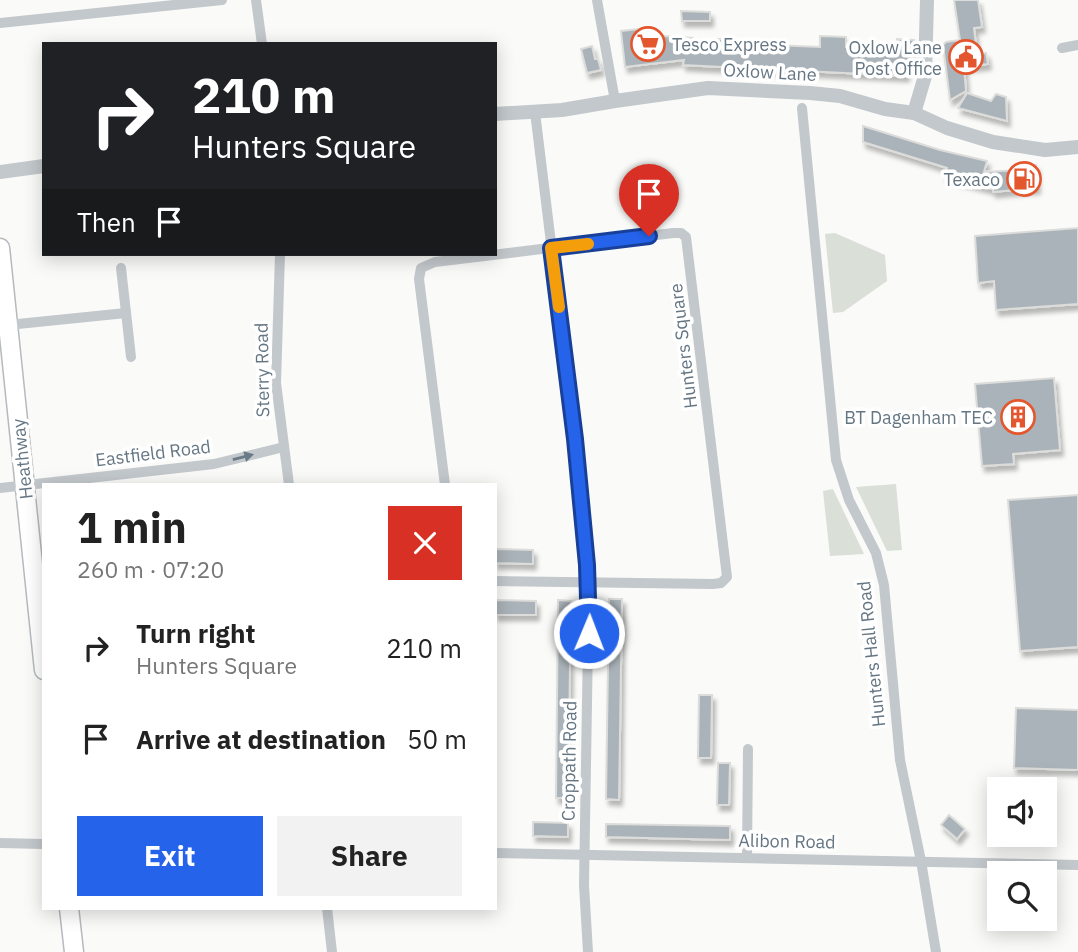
<!DOCTYPE html>
<html lang="en">
<head>
<meta charset="utf-8">
<style>
	body { margin:0; font-family:"IBM Plex Sans",sans-serif; background:#f2f2f2; color:#222; height:100vh; display:flex; flex-direction:column; font-size:26px; white-space:nowrap }
	* { box-sizing:border-box; margin:0 }
	p { font-size:23px; color:#767676 }
	.icon { flex:none; width:38px; height:38px; fill:none; stroke:currentColor; stroke-width:2; stroke-linecap:round; stroke-linejoin:round }
	.map { position:relative; flex:1; overflow:hidden }
	.details { position:absolute; left:42px; top:483px; width:455px; height:427px; display:flex; flex-direction:column; background:#fff; border-radius:0px; box-shadow:0 4px 18px #0003 }
	.details>* { flex:none }
	.top-card { position:absolute; left:42px; top:42px; width:455px; height:214px; border-radius:0px; box-shadow:0 4px 18px #0003; background:#202124; color:#fff; overflow:hidden }
	.tools { position:absolute; left:987px; top:777px; display:grid; gap:14px }
	.tools a { display:grid; place-items:center; width:70px; height:70px; border-radius:0px; background:#fff; box-shadow:0 4px 18px #0003; font-size:35px }
	.pin { position:absolute; display:grid; place-items:center; width:60px; height:60px; color:#fff; margin:-72px -30px; border-radius:50% 50% 50% 0; rotate:-45deg; box-shadow:0 0 7px #0007 }
	.pin .icon { rotate:45deg }
	.me { position:absolute; width:77px; margin:-38px; rotate:1deg; stroke-linejoin:round; filter:drop-shadow(0 0 5px #0008) }
	.turn { display:flex; align-items:center; gap:24px; height:147px; padding:0 35px; font-size:32px }
	.turn .icon { width:91px; height:91px; stroke-width:2.5 }
	.turn b { display:block; font-size:49px; line-height:60px }
	.then { display:flex; align-items:center; height:66px; padding:0 35px; background:#0003; gap:14px; font-size:26px }
	.round { display:grid; place-items:center; flex:none; width:74px; height:74px; border-radius:0px; background:#f2f2f2 }
	.headline { display:flex; align-items:center; justify-content:space-between; height:119px; padding:0 35px }
	h1 { font-size:42px; font-weight:700; line-height:52px }
	.cta { display:flex; gap:14px; margin-top:auto; padding:14px 35px }
	.cta a { flex:1; height:80px; border-radius:0px; background:#2563eb; color:#fff; font-size:28px; font-weight:700; line-height:80px; text-align:center }
	.cta a+a { background:#f2f2f2; color:#222 }
	ul { padding:0; list-style:none }
	li { display:flex; align-items:center; gap:21px; height:91px; padding:0 35px }
	li div { flex:1 }
	li b { display:block; font-size:26px }
	li em { font-style:normal }
	.map>svg:first-child { display:block }
</style>
</head>
<body>
<div class="map">
<svg width="1078" height="952" viewBox="0 0 1078 952">
	<defs>
		<filter id="shadow"><feDropShadow dx="3" dy="5.5" stdDeviation="2" flood-color="#0004"/></filter>
	</defs>
	<rect width="100%" height="100%" fill="#fafaf8"/>
	<g fill="#dadfd7">
		<path d="M 835,233 L 885,255 L 887,281 L 843,312 L 833,313 L 825,234 Z"/>
		<path d="M 896,484 L 902,550 L 887,551 L 856,487 Z"/>
		<path d="M 833,489 L 864,554 L 830,556 L 823,491 Z"/>
	</g>
	<g fill="#aab3b9" stroke="#dcdcda" stroke-width="2" filter="url(#shadow)">
		<path d="M 954,0 L 978,0 L 982,27 L 974,28 L 977,54 L 986,53 L 988,64 L 964,67 L 966,91 L 950,100 L 943,45 L 946,42 L 960,40 Z"/>
		<path d="M 681,11 L 710,12 L 710,21 L 682,21 Z"/>
		<path d="M 649,28 L 649,35 L 693,38 L 693,44 L 698,44 L 699,47 L 718,48 L 718,39 L 751,40 L 751,42 L 773,45 L 820,47 L 820,36 L 846,37 L 846,47 L 897,50 L 897,39 L 914,40 L 913,63 L 907,63 L 906,76 L 683,65 L 684,60 L 625,67 L 621,31 Z"/>
		<path d="M 592,46 L 595,59 L 598,59 L 601,70 L 587,73 L 581,49 Z"/>
		<path d="M 967,93 L 991,101 L 996,94 L 1006,97 L 1007,121 L 958,108 Z"/>
		<path d="M 863,126 L 940,150 L 987,161 L 984,172 L 1019,170 L 1019,166 L 1036,165 L 1037,188 L 993,192 L 993,189 L 944,177 L 947,168 L 863,142 Z"/>
		<path d="M 1078,228 L 1078,304 L 996,310 L 994,281 L 978,283 L 975,236 Z"/>
		<path d="M 1054,378 L 1060,450 L 1013,454 L 1014,464 L 982,466 L 975,384 Z"/>
		<path d="M 1078,495 L 1078,647 L 1020,651 L 1008,500 Z"/>
		<path d="M 495,549 L 533,550 L 533,564 L 495,563 Z"/>
		<path d="M 609,599 L 622,599 L 619,800 L 606,799 Z"/>
		<path d="M 495,600 L 536,601 L 536,615 L 495,615 Z"/>
		<path d="M 558,600 L 571,601 L 568,798 L 556,798 Z"/>
		<path d="M 699,695 L 712,695 L 711,758 L 698,758 Z"/>
		<path d="M 1016,708 L 1078,710 L 1078,770 L 1014,768 Z"/>
		<path d="M 718,763 L 730,763 L 729,805 L 717,805 Z"/>
		<path d="M 949,815 L 965,829 L 957,839 L 941,825 Z"/>
		<path d="M 533,822 L 568,823 L 568,837 L 533,836 Z"/>
		<path d="M 606,824 L 730,826 L 730,840 L 606,837 Z"/>
	</g>
	<g fill="none" stroke-linecap="round" stroke-linejoin="round">
		<g stroke="#b5babe" stroke-width="21">
			<g id="primary">
				<path d="M 0,248 L 44,670"/>
				<path d="M 69,908 L 74,952"/>
			</g>
		</g>
		<g stroke="#c3c8cc" stroke-width="10">
			<path d="M 256,0 L 262,44"/>
			<path d="M 597,0 L 615,101"/>
			<path d="M 0,23 L 222,0"/>
			<path d="M 1062,48 L 1078,45"/>
			<path d="M 802,108 L 836,460 L 849,500 L 876,553 L 884,585 L 900,760 L 921,861 L 936,952"/>
			<path d="M 535,112 L 577,456 L 589,582 L 584,885 L 588,952"/>
			<path d="M 280,254 L 276,383 L 289,485"/>
			<path d="M 121,268 L 131,357"/>
			<path d="M 8,325 L 126,313"/>
			<path d="M 445,485 L 419,279 L 421,268 L 435,262 L 673,233 L 681,233 L 686,237 L 727,577 L 721,583 L 713,584 L 495,581"/>
			<path d="M 0,488 L 214,464 L 284,447"/>
			<path d="M 0,843 L 44,844"/>
			<path d="M 495,853 L 1078,865"/>
			<path d="M 747,858 L 748,749"/>
			<path d="M 327,908 L 332,952"/>
		</g>
		<g stroke="#c3c8cc" stroke-width="14">
			<path d="M 914,113 L 925,76 L 927,0"/>
			<path d="M 495,114 L 562,110 L 615,101 L 708,88 L 810,93 L 840,96 L 885,109 L 914,113 L 947,128 L 993,142 L 1045,150 L 1078,147"/>
			<path d="M 0,172 L 44,166"/>
		</g>
		<use href="#primary" stroke="#fff" stroke-width="18"/>
	</g>
	<defs><path id="oneway-solid" d="M-6-.8H1V-3.2L6.5 0L1 3.2V.8H-6Z" transform="scale(1.75)"/></defs>
	<use fill="#6a7a87" href="#oneway-solid" transform="translate(243 457) rotate(-14)"/>
	<g fill="none" stroke-linecap="round" stroke-linejoin="round">
		<g stroke="#184099" stroke-width="18">
			<path id="route" d="M 589,633 L 587,565 L 575,439 L 551,248 L 649,236"/>
		</g>
		<use href="#route" stroke="#2563eb" stroke-width="12"/>
		<path stroke="#f59e0b" stroke-width="12" d="M 559,307 L 551,248 L 588,244"/>
	</g>
	<defs>
		<g id="supermarket-ring" transform="scale(1.75)"><circle r="9.5" fill="#fff" stroke="#e4572e" stroke-width="1.5"/><path d="M-6-5.5h2.5l.6 2H6L4.5 2H-2.5L-4.4-4H-6ZM-1.5 3.2a1.3 1.3 0 1 0 .1 0ZM3 3.2a1.3 1.3 0 1 0 .1 0Z" fill="#e4572e"/></g>
		<g id="civic-ring" transform="scale(1.75)"><circle r="9.5" fill="#fff" stroke="#e4572e" stroke-width="1.5"/><path d="M-.6-6.5H3V-4.5H.6V-3L4-1V1h2V6H-6V1h2V-1L-.6-3ZM-1.2 2.5V6h2.4V2.5Z" fill="#e4572e"/></g>
		<g id="fuel-ring" transform="scale(1.75)"><circle r="9.5" fill="#fff" stroke="#e4572e" stroke-width="1.5"/><path d="M-5.5-6h7V0h2V4h1.3V-2.5L3-4.5l.8-.8L6-3V5H2.5V1h-1V6h-7ZM-4.2-4.7v3.2H.2V-4.7Z" fill="#e4572e"/></g>
		<g id="building-ring" transform="scale(1.75)"><circle r="9.5" fill="#fff" stroke="#e4572e" stroke-width="1.5"/><path d="M-4-6H4V6H1V3H-1V6H-4ZM-2.5-4.3h1.7v1.8h-1.7ZM.8-4.3h1.7v1.8H.8ZM-2.5-1h1.7V.8h-1.7ZM.8-1h1.7V.8H.8Z" fill="#e4572e"/></g>
	</defs>
	<g fill-rule="evenodd">
		<use href="#supermarket-ring" x="648" y="44"/>
		<use href="#civic-ring" x="966" y="57"/>
		<use href="#fuel-ring" x="1024" y="179"/>
		<use href="#building-ring" x="1018" y="417"/>
	</g>
	<g text-anchor="middle" dominant-baseline="central" stroke-width="7" stroke-linejoin="round" paint-order="stroke">
		<g font-size="18" fill="#657683" stroke="#fff" text-anchor="end">
			<text x="672" y="44" text-anchor="start">Tesco Express</text>
			<text x="942" y="47">Oxlow Lane<tspan x="942" dy="21">Post Office</tspan></text>
			<text x="1000" y="179">Texaco</text>
			<text x="993" y="417">BT Dagenham TEC</text>
		</g>
		<g font-size="18" fill="#657683" stroke="#fff">
			<text transform="translate(770 72) rotate(3)">Oxlow Lane</text>
			<text transform="translate(683 346) rotate(-97)">Hunters Square</text>
			<text transform="translate(262 370) rotate(-91)">Sterry Road</text>
			<text transform="translate(153 453) rotate(-7)">Eastfield Road</text>
			<text transform="translate(22 459) rotate(-96)">Heathway</text>
			<text transform="translate(871 654) rotate(-96)">Hunters Hall Road</text>
			<text transform="translate(569 761) rotate(-89)">Croppath Road</text>
			<text transform="translate(787 841) rotate(1)">Alibon Road</text>
		</g>
	</g>
</svg>
<div class="tools">
<a><svg class="icon" aria-label="sound" viewBox="0 0 24 24"><path d="M4 9h4l5-4v14l-5-4H4zM17 9q2 3 0 6"/></svg></a>
<a><svg class="icon" aria-label="search" viewBox="0 0 24 24"><circle cx="10" cy="10" r="6"/><path d="M15 15l6 6"/></svg></a>
</div>
<div class="pin" style="left:649px;top:236px;background:#d93025"><svg class="icon" aria-label="arrive" viewBox="0 0 24 24"><path d="M6 21V4h12l-3 4 3 4H6"/></svg></div>
<svg class="me" style="left:589px;top:633px" viewBox="-20 -20 40 40"><circle r="17" fill="#2563eb" stroke="#fff" stroke-width="3"/><path d="M0-11L8 9 0 5-8 9z" fill="#fff"/></svg>
<div class="top-card">
<div class="turn"><svg class="icon" aria-label="right" viewBox="0 0 24 24"><path d="M7 20v-9h11M14 6l5 5-5 5"/></svg><div><b>210 m</b>Hunters Square</div></div>
<div class="then">Then<svg class="icon" aria-label="arrive" viewBox="0 0 24 24"><path d="M6 21V4h12l-3 4 3 4H6"/></svg></div>
</div>
<section class="details">
<div class="headline"><div><h1>1 min</h1><p>260 m · 07:20</p></div><a class="round" style="background:#d93025;color:#fff"><svg class="icon" aria-label="close" viewBox="0 0 24 24"><path d="M6 6l12 12M18 6L6 18"/></svg></a></div>
<ul>
<li><svg class="icon" aria-label="right" viewBox="0 0 24 24"><path d="M7 20v-9h11M14 6l5 5-5 5"/></svg><div><b>Turn right</b><p>Hunters Square</p></div><em>210 m</em></li>
<li><svg class="icon" aria-label="arrive" viewBox="0 0 24 24"><path d="M6 21V4h12l-3 4 3 4H6"/></svg><div><b>Arrive at destination</b></div><em>50 m</em></li>
</ul>
<div class="cta"><a>Exit</a><a>Share</a></div>
</section>
</div>
</body>
</html>
